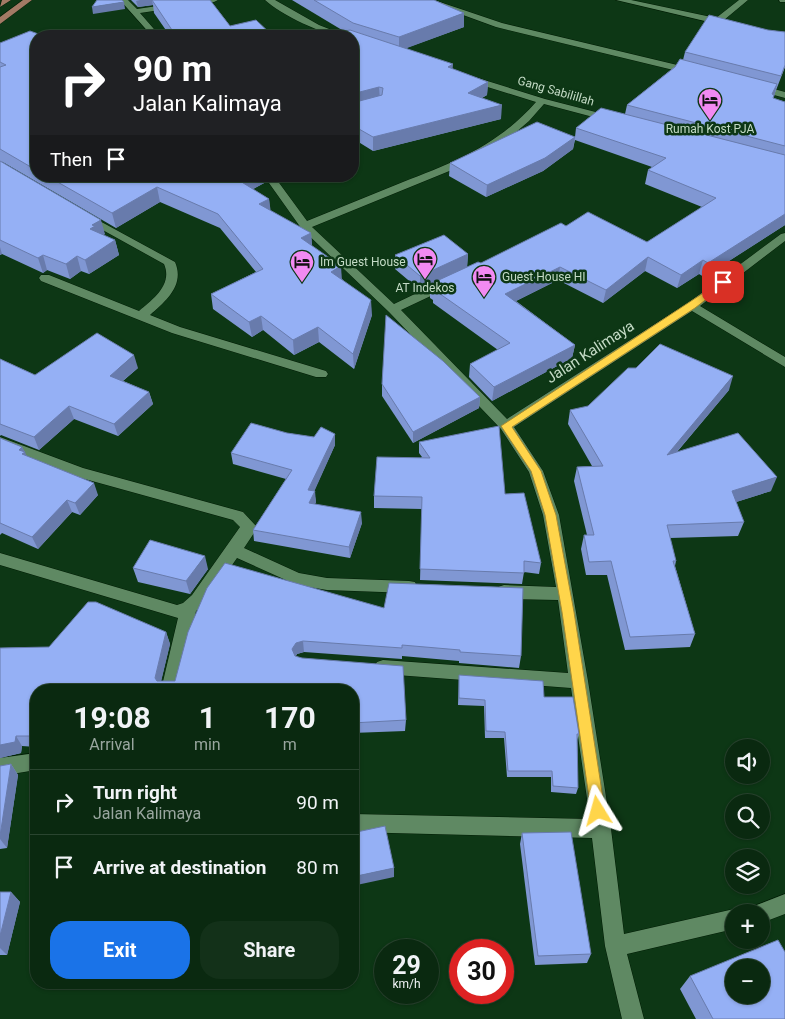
<!DOCTYPE html>
<html lang="en">
<head>
<meta charset="utf-8">
<style>
	body { margin:0; font-family:Roboto,sans-serif; background:#133119; color:#f1f3f6; height:100vh; display:flex; flex-direction:column; font-size:19px; white-space:nowrap }
	* { box-sizing:border-box; margin:0 }
	p { font-size:16px; color:#99a69f }
	.icon { flex:none; width:28px; height:28px; fill:none; stroke:currentColor; stroke-width:2; stroke-linecap:round; stroke-linejoin:round }
	.map { position:relative; flex:1; overflow:hidden }
	.side { position:absolute; left:30px; top:684px; width:329px; height:305px; display:flex; flex-direction:column; background:#0a2910; border-radius:20px; box-shadow:0 1px 4px #0004,0 0 0 1px #2a4530 }
	.side>* { flex:none }
	.hud { position:absolute; left:30px; top:30px; width:329px; height:152px; border-radius:20px; box-shadow:0 1px 4px #0004,0 0 0 1px #2a4530; background:#202124; color:#fff; overflow:hidden }
	.tools { position:absolute; left:725px; top:739px; display:grid; gap:10px }
	.tools a { display:grid; place-items:center; width:45px; height:45px; border-radius:50%; background:#0a2910; box-shadow:0 1px 4px #0004,0 0 0 1px #2a4530; font-size:25px }
	.speed { position:absolute; left:374px; top:939px; display:flex; gap:10px; font-size:25px; font-weight:700; text-align:center }
	.speed>* { display:grid; place-content:center; width:65px; height:65px; border-radius:50%; background:#0a2910; box-shadow:0 1px 4px #0004,0 0 0 1px #2a4530; line-height:1 }
	.speed small { font-size:12px; font-weight:400 }
	.speed .limit { border:8px solid #d22; background:#fff; color:#111 }
	.pin { position:absolute; display:grid; place-items:center; width:42px; height:42px; color:#fff; margin:-21px; border-radius:10px; box-shadow:0 2px 8px #0006 }
	.me { position:absolute; width:55px; margin:-28px; rotate:352deg; stroke-linejoin:round; filter:drop-shadow(0 0 4px #0008) }
	.turn { display:flex; align-items:center; gap:18px; height:105px; padding:0 20px; font-size:22px }
	.turn .icon { width:65px; height:65px; stroke-width:2.5 }
	.turn b { display:block; font-size:35px; line-height:42px }
	.then { display:flex; align-items:center; height:48px; padding:0 20px; background:#0003; gap:10px; font-size:19px }
	.eta { display:flex; justify-content:space-evenly; align-items:center; height:85px; text-align:center }
	.eta b { font-size:30px; font-weight:700; line-height:35px }
	.cta { display:flex; gap:10px; margin-top:auto; padding:10px 20px }
	.cta a { flex:1; height:58px; border-radius:20px; background:#1a73e8; color:#fff; font-size:20px; font-weight:700; line-height:58px; text-align:center }
	.cta a+a { background:#133119; color:#f1f3f6 }
	ul { padding:0; list-style:none }
	li { display:flex; align-items:center; gap:15px; height:65px; padding:0 20px; border-top:1px solid #2a4530 }
	li div { flex:1 }
	li b { display:block; font-size:19px }
	li em { font-style:normal }
	.map>svg:first-child { display:block }
</style>
</head>
<body>
<div class="map">
<svg width="785" height="1019" viewBox="0 0 785 1019">
	<rect width="100%" height="100%" fill="#0d3715"/>
	<g fill="none" stroke-linecap="round" stroke-linejoin="round">
		<g stroke="#001c04" stroke-width="1">
			<g id="minor">
				<path d="M 120,0 L 128,0 L 137,9 L 198,0 L 218,0 L 214,2 L 140,13 L 160,36 L 152,36 Z"/>
				<path d="M 265,0 L 275,0 L 319,25 L 347,36 C 326,37 281,15 265,0 Z"/>
				<path d="M 422,0 L 434,0 L 502,23 L 694,69 L 699,72 L 694,75 L 496,27 Z"/>
				<path d="M 616,0 L 631,0 L 716,18 L 739,0 L 748,0 L 724,20 L 730,23 L 726,26 Z"/>
				<path d="M 779,0 L 785,0 L 785,2 L 780,2 Z"/>
				<path d="M 468,75 L 545,99 L 615,117 L 617,119 L 612,122 L 544,104 L 529,121 L 502,144 L 469,163 L 312,227 L 394,304 L 444,280 L 452,280 L 454,283 L 452,286 L 401,310 L 507,419 L 688,303 L 781,234 L 785,233 L 785,241 L 700,306 L 785,357 L 785,367 L 692,311 L 514,427 L 543,471 L 559,515 L 588,681 L 611,829 L 624,934 L 734,909 L 742,912 L 734,912 L 734,929 L 627,954 L 644,1019 L 622,1019 L 605,946 L 592,838 L 352,832 L 352,814 L 590,819 L 571,688 L 383,674 L 377,672 L 374,667 L 377,662 L 383,660 L 568,673 L 558,600 L 504,599 L 498,597 L 496,592 L 498,587 L 504,585 L 556,587 L 543,515 L 529,472 L 501,429 L 389,312 L 301,228 L 264,176 L 274,176 L 307,221 C 339,208 371,195 403,182 C 455,162 498,145 536,102 L 465,80 L 465,76 Z"/>
				<path d="M 755,84 L 785,92 L 785,98 L 752,89 L 750,87 Z"/>
				<path d="M 85,213 L 175,262 C 185,285 166,301 150,315 L 180,327 L 326,371 L 328,374 L 326,377 L 316,377 L 172,333 L 41,281 L 39,278 L 41,275 L 49,275 L 139,311 C 153,299 173,285 164,264 L 81,218 L 80,216 L 81,214 Z"/>
				<path d="M 0,437 L 83,468 L 243,512 L 256,526 L 254,533 L 244,548 L 299,573 L 327,578 L 409,581 L 415,582 L 417,587 L 415,592 L 409,593 L 327,590 L 297,585 L 237,558 L 204,605 L 196,611 L 179,690 L 161,690 L 178,618 L 0,565 L 0,553 L 177,605 L 183,603 L 192,595 L 240,527 L 233,520 L 74,476 L 0,447 Z"/>
				<path d="M 36,753 L 36,770 L 0,776 L 0,758 Z"/>
				<path d="M 785,894 L 785,914 L 761,923 L 761,912 L 751,912 L 754,906 Z"/>
			</g>
		</g>
		<g stroke="#001c04" stroke-width="1">
			<g id="major">
				<path d="M 2,0 L 11,0 L 0,7 Z"/>
				<path d="M 23,0 L 32,0 L 0,24 L 0,17 Z"/>
			</g>
		</g>
		<use href="#minor" fill="#5f8963" fill-rule="evenodd"/>
		<use href="#major" fill="#a37a65" fill-rule="evenodd"/>
	</g>
	<g fill="#8097d3">
		<path d="M 131,0 L 210,0 L 230,26 L 273,36 L 170,36 L 154,13 L 153,5 L 138,7 Z"/>
		<path d="M 292,0 L 434,0 L 464,27 L 406,48 L 453,69 L 488,82 L 487,95 L 482,98 L 501,119 L 373,151 L 352,138 L 352,36 Z"/>
		<path d="M 768,30 L 785,32 L 785,67 L 773,98 L 785,102 L 785,225 L 704,277 L 699,274 L 677,288 L 645,271 L 603,303 L 558,280 L 516,301 L 575,345 L 572,358 L 492,401 L 469,377 L 470,364 L 498,350 L 433,303 L 433,300 L 430,298 L 430,285 L 420,290 L 395,269 L 395,255 L 468,254 L 467,267 L 481,263 L 566,226 L 647,242 L 702,207 L 645,184 L 648,170 L 652,167 L 575,140 L 573,149 L 543,171 L 486,197 L 449,176 L 450,163 L 575,137 L 576,128 L 625,114 L 627,105 L 683,60 L 685,52 Z"/>
		<path d="M 36,36 L 36,176 L 265,176 L 266,182 L 253,189 L 269,199 L 270,211 L 311,233 L 312,246 L 342,279 L 372,315 L 354,369 L 319,342 L 294,355 L 263,330 L 252,337 L 213,309 L 211,294 L 256,272 L 220,228 L 160,202 L 116,228 L 1,161 L 105,234 L 103,235 L 115,240 L 119,255 L 89,274 L 81,271 L 70,279 L 47,270 L 43,273 L 2,254 L 0,255 L 0,43 Z"/>
		<path d="M 0,359 L 35,375 L 138,368 L 123,381 L 149,392 L 153,404 L 118,436 L 74,419 L 39,450 L 1,435 L 0,436 Z"/>
		<path d="M 382,384 L 480,397 L 479,408 L 413,443 L 382,396 Z"/>
		<path d="M 729,390 L 677,452 L 771,491 L 736,502 L 744,522 L 738,536 L 670,538 L 676,561 L 675,566 L 695,634 L 690,647 L 625,650 L 607,575 L 586,575 L 581,549 L 584,535 L 587,535 L 574,481 L 577,467 L 592,466 L 568,424 L 570,410 Z"/>
		<path d="M 287,433 L 314,437 L 335,434 L 335,445 L 314,491 L 316,502 L 315,504 L 362,523 L 350,558 L 254,541 L 253,530 L 286,479 L 233,464 L 231,453 Z"/>
		<path d="M 0,438 L 22,447 L 26,456 L 98,495 L 80,515 L 72,512 L 38,549 L 2,533 L 0,535 Z"/>
		<path d="M 419,442 L 505,494 L 541,563 L 539,574 L 524,572 L 522,584 L 420,580 L 422,509 L 374,508 L 374,496 L 422,457 L 419,453 Z"/>
		<path d="M 133,568 L 208,569 L 190,594 L 138,582 Z"/>
		<path d="M 207,588 L 521,656 L 519,668 L 459,663 L 459,661 L 402,656 L 402,659 L 304,652 L 297,654 L 296,656 L 406,720 L 405,731 L 352,733 L 352,690 L 36,690 L 36,747 L 22,746 L 21,753 L 0,758 L 0,648 L 49,647 L 166,632 L 170,644 L 161,681 L 175,681 Z"/>
		<path d="M 459,675 L 544,697 L 579,734 L 577,740 L 578,788 L 576,794 L 551,792 L 551,777 L 507,777 L 504,738 L 485,738 L 484,706 L 458,705 Z"/>
		<path d="M 11,764 L 18,775 L 7,848 L 0,849 L 0,766 Z"/>
		<path d="M 522,833 L 591,954 L 587,963 L 535,965 L 520,844 Z"/>
		<path d="M 0,892 L 11,892 L 20,902 L 7,955 L 0,955 Z"/>
		<path d="M 690,976 L 785,1019 L 696,1019 L 680,989 Z"/>
	</g>
	<g fill="#687bac">
		<path d="M 140,0 L 179,0 L 152,0 L 153,5 L 138,7 L 136,1 Z"/>
		<path d="M 124,2 L 125,9 L 93,14 L 92,7 Z"/>
		<path d="M 464,13 L 464,27 L 399,51 L 399,37 Z"/>
		<path d="M 453,64 L 452,77 L 448,67 Z"/>
		<path d="M 488,82 L 487,95 L 467,106 L 468,93 Z"/>
		<path d="M 777,84 L 774,97 L 773,99 L 772,94 Z"/>
		<path d="M 379,87 L 380,100 L 352,108 L 352,94 Z"/>
		<path d="M 502,105 L 501,119 L 373,151 L 373,137 Z"/>
		<path d="M 575,137 L 573,149 L 543,171 L 486,197 L 487,185 Z"/>
		<path d="M 249,176 L 265,176 L 266,182 L 242,195 L 240,181 Z"/>
		<path d="M 157,187 L 160,202 L 116,228 L 112,213 Z"/>
		<path d="M 269,199 L 271,213 L 259,204 Z"/>
		<path d="M 785,214 L 785,225 L 704,277 L 708,263 Z"/>
		<path d="M 101,220 L 105,234 L 98,238 L 90,229 L 92,225 Z"/>
		<path d="M 311,233 L 312,247 L 301,238 Z"/>
		<path d="M 115,240 L 119,255 L 89,274 L 85,260 Z"/>
		<path d="M 0,247 L 2,254 L 0,255 Z"/>
		<path d="M 468,254 L 467,268 L 420,290 L 420,276 Z"/>
		<path d="M 43,255 L 47,270 L 43,273 L 38,258 Z"/>
		<path d="M 77,256 L 81,271 L 70,279 L 66,264 Z"/>
		<path d="M 648,257 L 645,271 L 603,303 L 606,290 Z"/>
		<path d="M 703,260 L 699,274 L 677,288 L 681,275 Z"/>
		<path d="M 341,266 L 342,281 L 331,272 Z"/>
		<path d="M 560,267 L 558,280 L 504,307 L 505,294 Z"/>
		<path d="M 371,300 L 372,315 L 354,369 L 353,354 Z"/>
		<path d="M 261,316 L 263,330 L 252,337 L 249,322 Z"/>
		<path d="M 318,327 L 319,342 L 294,355 L 293,340 Z"/>
		<path d="M 575,345 L 572,358 L 492,401 L 494,387 Z"/>
		<path d="M 134,355 L 138,368 L 114,388 L 110,376 Z"/>
		<path d="M 733,376 L 729,390 L 663,468 L 667,455 Z"/>
		<path d="M 149,392 L 153,404 L 118,436 L 114,424 Z"/>
		<path d="M 480,397 L 479,408 L 413,443 L 413,432 Z"/>
		<path d="M 69,406 L 74,419 L 39,450 L 34,437 Z"/>
		<path d="M 335,434 L 335,445 L 310,501 L 308,490 Z"/>
		<path d="M 22,447 L 25,452 L 30,464 L 19,450 Z"/>
		<path d="M 777,477 L 771,491 L 727,505 L 732,491 Z"/>
		<path d="M 94,483 L 98,495 L 80,515 L 75,503 Z"/>
		<path d="M 315,491 L 316,502 L 310,514 L 309,503 Z"/>
		<path d="M 67,500 L 72,512 L 38,549 L 32,537 Z"/>
		<path d="M 361,512 L 362,523 L 350,558 L 349,547 Z"/>
		<path d="M 205,556 L 208,569 L 190,594 L 186,581 Z"/>
		<path d="M 166,632 L 170,644 L 159,690 L 155,678 Z"/>
		<path d="M 303,641 L 304,652 L 297,654 L 293,660 L 292,649 L 296,643 Z"/>
		<path d="M 16,736 L 22,746 L 21,753 L 0,758 L 0,745 Z"/>
		<path d="M 11,764 L 18,775 L 7,848 L 0,839 L 0,836 Z"/>
		<path d="M 394,868 L 394,877 L 352,886 L 352,877 Z"/>
		<path d="M 11,892 L 20,902 L 7,955 L 0,948 L 0,936 Z"/>
	</g>
	<g fill="#95b0f5" stroke="#687bac" fill-rule="evenodd">
		<path d="M 97,0 L 122,0 L 124,2 L 92,7 Z"/>
		<path d="M 152,0 L 210,0 L 230,26 L 256,20 L 273,36 L 176,36 Z"/>
		<path d="M 314,0 L 434,0 L 464,13 L 399,37 L 353,23 Z"/>
		<path d="M 709,15 L 768,30 L 785,32 L 785,65 L 781,76 L 685,52 Z"/>
		<path d="M 350,30 L 453,64 L 448,67 L 488,82 L 468,93 L 502,105 L 373,137 L 352,125 L 352,103 L 382,95 L 383,88 L 379,87 L 352,94 L 352,36 L 320,36 Z"/>
		<path d="M 30,31 L 44,36 L 36,36 L 36,170 L 0,149 L 0,67 L 6,65 L 0,62 L 0,43 Z"/>
		<path d="M 680,59 L 777,84 L 772,94 L 774,95 L 773,98 L 785,102 L 785,146 L 627,105 L 675,67 Z"/>
		<path d="M 601,108 L 785,155 L 785,214 L 708,263 L 703,260 L 681,275 L 648,257 L 606,290 L 560,267 L 505,294 L 575,345 L 494,387 L 470,364 L 510,343 L 433,289 L 435,288 L 430,284 L 478,262 L 481,263 L 561,223 L 566,226 L 588,212 L 647,242 L 716,198 L 648,170 L 666,158 L 576,128 Z"/>
		<path d="M 537,122 L 575,137 L 545,158 L 487,185 L 450,163 Z"/>
		<path d="M 0,161 L 101,220 L 92,225 L 95,226 L 90,229 L 115,240 L 85,260 L 77,256 L 66,264 L 43,255 L 38,258 L 0,240 Z"/>
		<path d="M 47,176 L 249,176 L 240,181 L 269,199 L 259,204 L 311,233 L 301,238 L 341,266 L 331,272 L 371,300 L 353,354 L 318,327 L 293,340 L 261,316 L 249,322 L 211,294 L 263,269 L 218,214 L 157,187 L 112,213 Z"/>
		<path d="M 444,235 L 468,254 L 420,276 L 395,255 Z"/>
		<path d="M 386,315 L 443,361 L 480,397 L 413,432 L 382,384 Z"/>
		<path d="M 97,333 L 134,355 L 110,376 L 149,392 L 114,424 L 69,406 L 34,437 L 0,424 L 0,359 L 35,375 Z"/>
		<path d="M 660,344 L 733,376 L 667,455 L 738,433 L 777,477 L 732,491 L 744,522 L 667,525 L 676,561 L 673,561 L 695,634 L 630,637 L 611,561 L 589,562 L 584,535 L 594,535 L 577,467 L 603,466 L 570,410 L 588,406 L 628,368 L 636,368 Z"/>
		<path d="M 251,423 L 287,433 L 314,437 L 321,427 L 335,434 L 308,490 L 315,491 L 309,503 L 361,512 L 349,547 L 253,530 L 292,470 L 231,453 Z"/>
		<path d="M 499,426 L 505,494 L 524,493 L 541,563 L 524,561 L 524,573 L 420,569 L 422,497 L 374,496 L 377,457 L 430,458 L 419,442 Z"/>
		<path d="M 0,438 L 22,447 L 19,450 L 25,452 L 22,454 L 94,483 L 75,503 L 67,500 L 32,537 L 0,523 Z"/>
		<path d="M 150,540 L 205,556 L 186,581 L 133,568 Z"/>
		<path d="M 225,563 L 384,608 L 389,583 L 523,588 L 521,656 L 460,652 L 460,650 L 402,645 L 402,648 L 303,641 L 296,643 L 292,649 L 295,656 L 302,658 L 403,666 L 406,720 L 352,723 L 352,690 L 36,690 L 36,736 L 16,736 L 15,742 L 0,745 L 0,648 L 49,647 L 88,602 L 96,602 L 166,632 L 155,678 L 157,681 L 175,681 L 188,632 L 207,588 Z"/>
		<path d="M 459,675 L 543,681 L 544,697 L 573,697 L 579,734 L 577,734 L 578,788 L 553,786 L 552,771 L 508,771 L 505,732 L 486,731 L 485,700 L 459,698 Z"/>
		<path d="M 11,764 L 0,836 L 0,766 Z"/>
		<path d="M 385,826 L 394,868 L 352,877 L 352,833 Z"/>
		<path d="M 571,832 L 591,954 L 538,956 L 522,833 Z"/>
		<path d="M 0,892 L 11,892 L 0,936 Z"/>
		<path d="M 778,940 L 785,952 L 785,1019 L 713,1019 L 690,976 ZM 734,968 L 761,968 L 761,995 L 734,995 Z"/>
	</g>
	<path fill="#ffd54a" stroke="#a68a30" d="M 723,280 L 726,281 L 726,284 L 695,308 L 512,427 L 541,471 L 556,515 L 574,612 L 605,811 L 603,816 L 598,818 L 593,816 L 591,811 L 562,612 L 545,515 L 531,471 L 501,426 Z"/>
	<defs>
		<g id="hotel-pin" transform="scale(1.25)"><path d="M0 17L-7.5 6A9.5 9.5 0 1 1 7.5 6Z" fill="#f28af2" stroke="#0d3715"/><path d="M-6-4.5h1.5V1H6V5H4.5V3h-9V5H-6ZM-4 0a1.8 1.8 0 1 1 3.6 0ZM.5 0V-2.5h3Q6-2.5 6 0Z" fill="#111"/></g>
	</defs>
	<g fill-rule="evenodd">
		<use href="#hotel-pin" x="710" y="100"/>
		<use href="#hotel-pin" x="425" y="259"/>
		<use href="#hotel-pin" x="302" y="262"/>
		<use href="#hotel-pin" x="484" y="277"/>
	</g>
	<g text-anchor="middle" dominant-baseline="central" stroke-width="5" stroke-linejoin="round" paint-order="stroke">
		<g font-size="12" fill="#c4dbc6" stroke="#0d3715">
			<text transform="translate(556 91) rotate(16)">Gang Sabilillah</text>
		</g>
		<g font-size="12" fill="#c4dbc6" stroke="#0d3715">
			<text x="710" y="129">Rumah Kost PJA</text>
			<text x="320" y="262" text-anchor="start">Im Guest House</text>
			<text x="502" y="277" text-anchor="start">Guest House HI</text>
			<text x="425" y="288">AT Indekos</text>
		</g>
		<g font-size="15" fill="#c4dbc6" stroke="#0d3715">
			<text transform="translate(590 352) rotate(-33)">Jalan Kalimaya</text>
		</g>
	</g>
</svg>
<div class="tools">
<a><svg class="icon" aria-label="sound" viewBox="0 0 24 24"><path d="M4 9h4l5-4v14l-5-4H4zM17 9q2 3 0 6"/></svg></a>
<a><svg class="icon" aria-label="search" viewBox="0 0 24 24"><circle cx="10" cy="10" r="6"/><path d="M15 15l6 6"/></svg></a>
<a><svg class="icon" aria-label="layers" viewBox="0 0 24 24"><path d="M12 4l9 5-9 5-9-5zM3 14l9 5 9-5"/></svg></a>
<a>+</a>
<a>−</a>
</div>
<div class="speed"><div>29<small>km/h</small></div><div class="limit">30</div></div>
<div class="pin" style="left:723px;top:282px;background:#d93025"><svg class="icon" aria-label="arrive" viewBox="0 0 24 24"><path d="M6 21V4h12l-3 4 3 4H6"/></svg></div>
<svg class="me" style="left:598px;top:811px" viewBox="-20 -20 40 40"><path d="M0-17L14 15 0 8-14 15z" fill="#ffd54a" stroke="#fff" stroke-width="4"/></svg>
<div class="hud">
<div class="turn"><svg class="icon" aria-label="right" viewBox="0 0 24 24"><path d="M7 20v-9h11M14 6l5 5-5 5"/></svg><div><b>90 m</b>Jalan Kalimaya</div></div>
<div class="then">Then<svg class="icon" aria-label="arrive" viewBox="0 0 24 24"><path d="M6 21V4h12l-3 4 3 4H6"/></svg></div>
</div>
<section class="side">
<div class="eta">
<div><b>19:08</b><p>Arrival</p></div>
<div><b>1</b><p>min</p></div>
<div><b>170</b><p>m</p></div>
</div>
<ul>
<li><svg class="icon" aria-label="right" viewBox="0 0 24 24"><path d="M7 20v-9h11M14 6l5 5-5 5"/></svg><div><b>Turn right</b><p>Jalan Kalimaya</p></div><em>90 m</em></li>
<li><svg class="icon" aria-label="arrive" viewBox="0 0 24 24"><path d="M6 21V4h12l-3 4 3 4H6"/></svg><div><b>Arrive at destination</b></div><em>80 m</em></li>
</ul>
<div class="cta"><a>Exit</a><a>Share</a></div>
</section>
</div>
</body>
</html>
